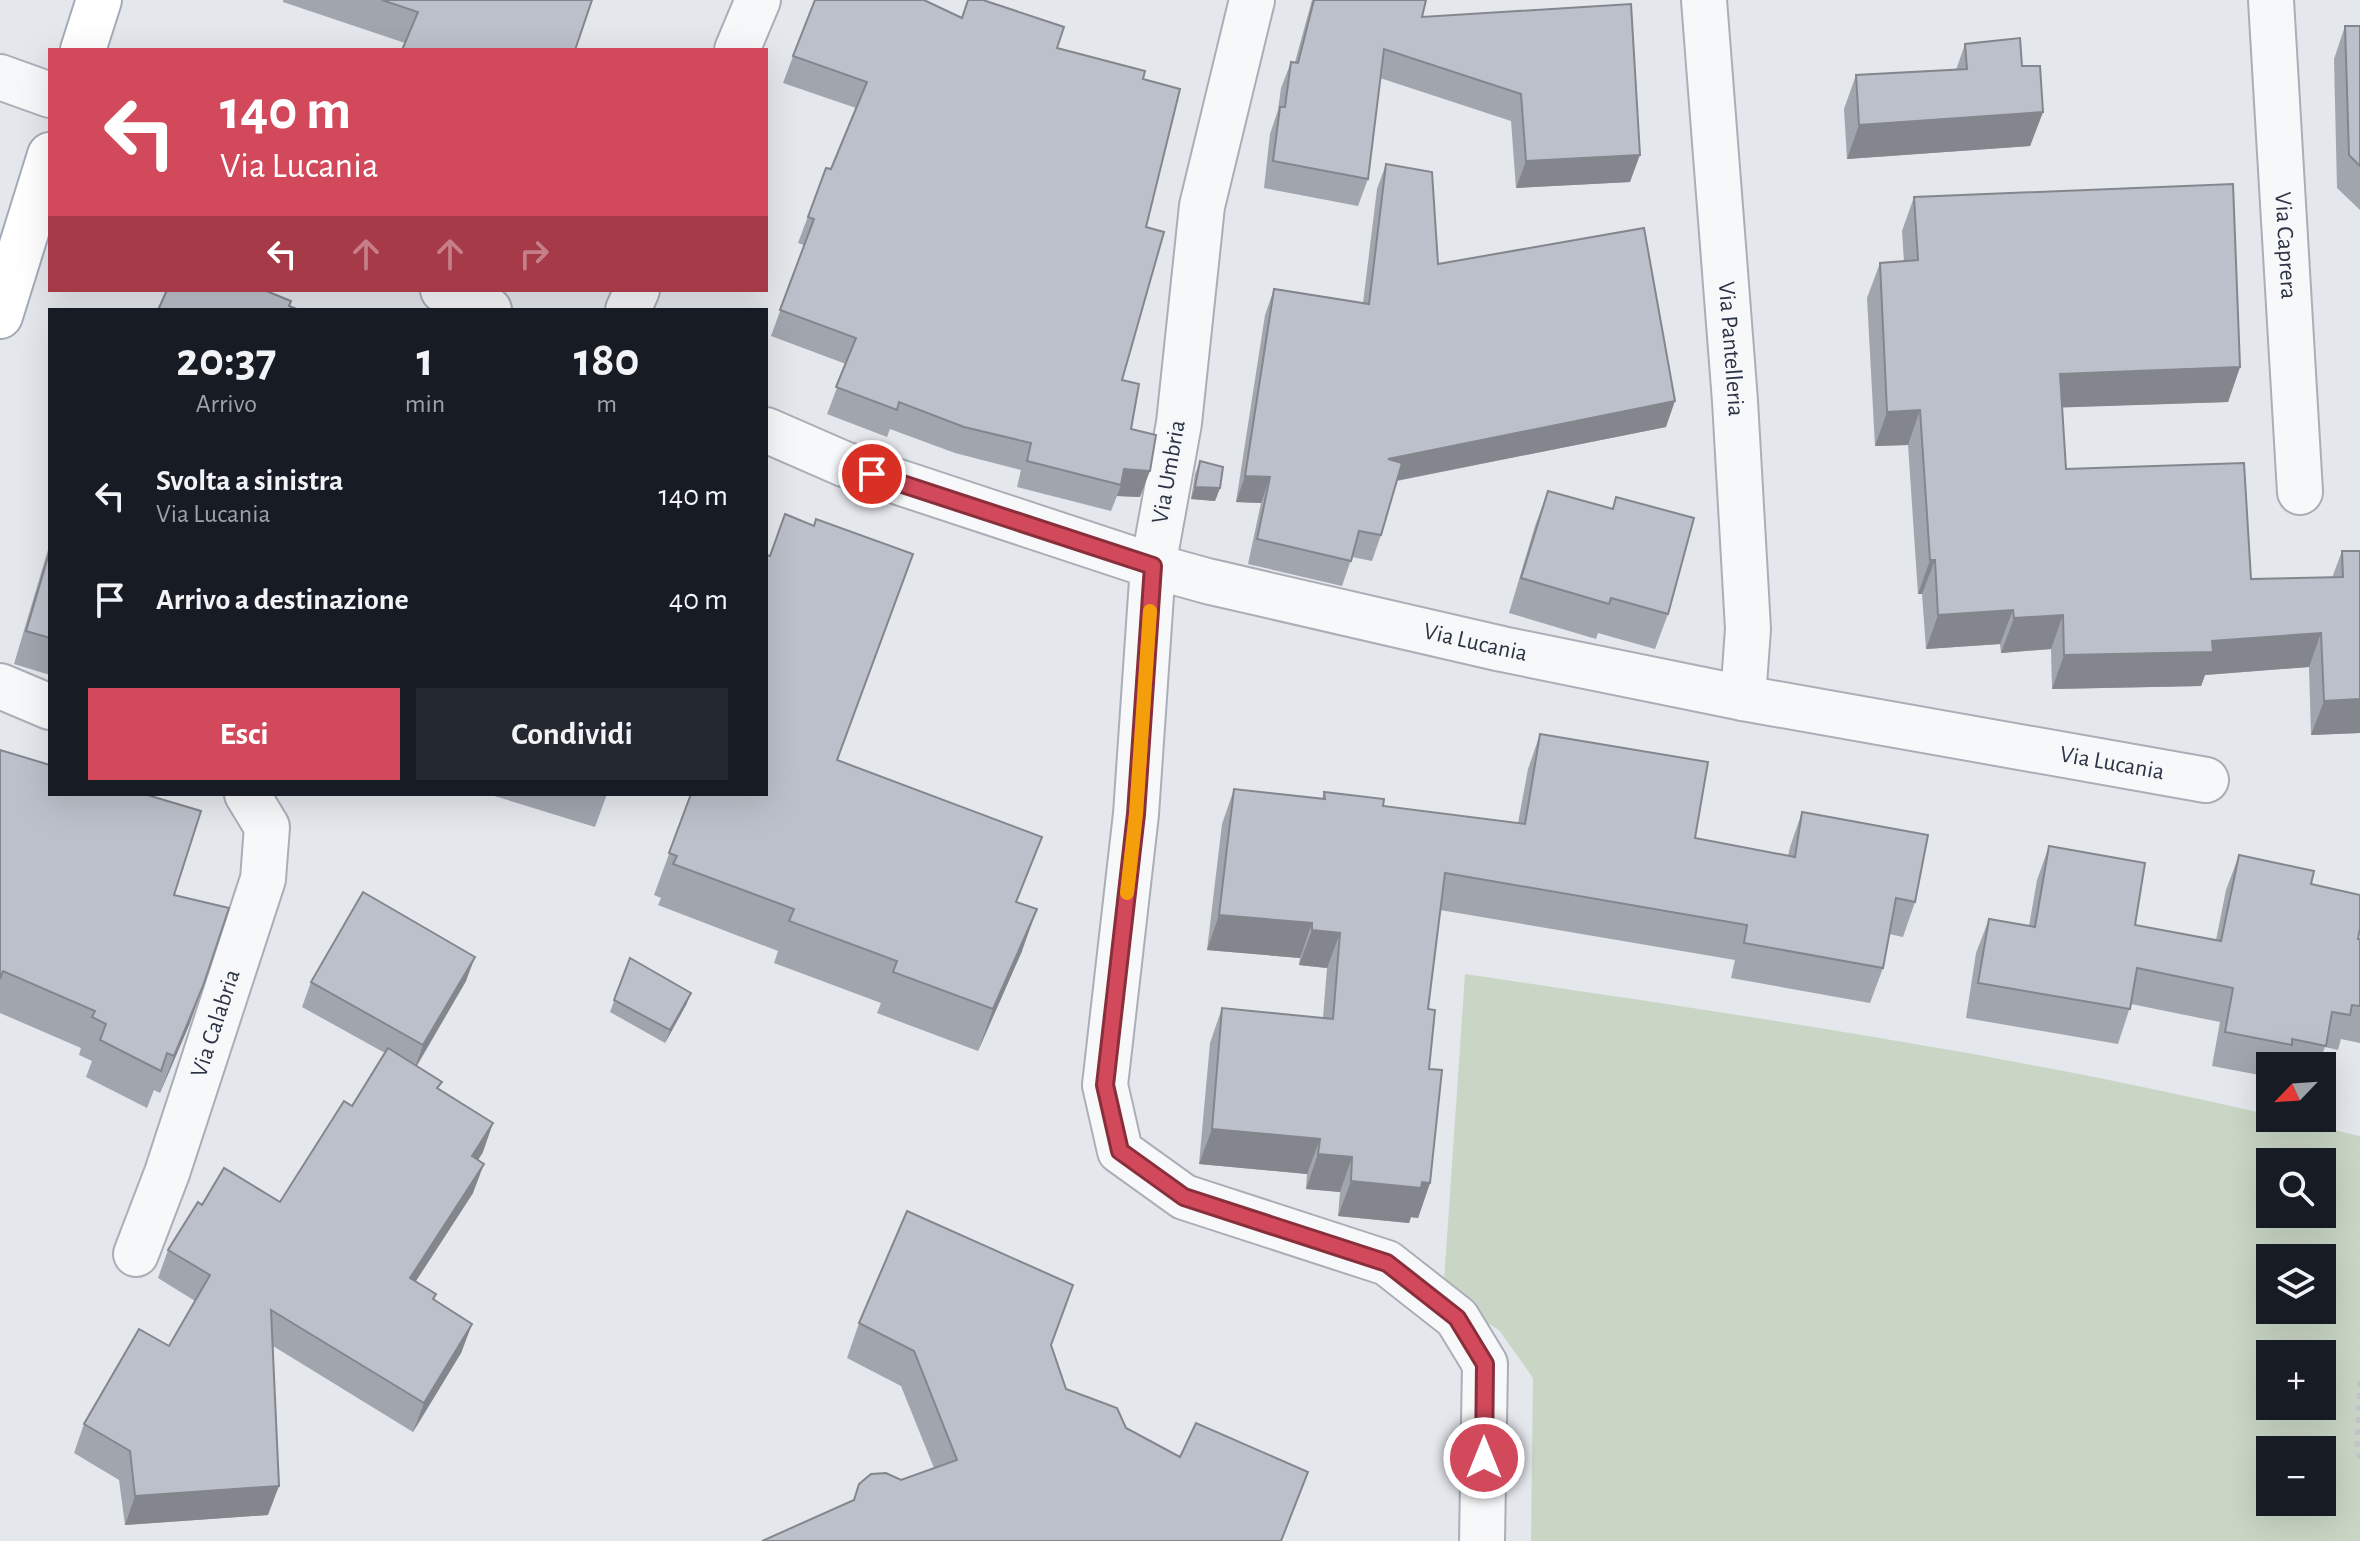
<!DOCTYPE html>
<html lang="it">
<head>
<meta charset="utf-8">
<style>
	body { margin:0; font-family:"Alegreya Sans",sans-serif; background:#242831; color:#f1f3f6; height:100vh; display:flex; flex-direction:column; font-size:30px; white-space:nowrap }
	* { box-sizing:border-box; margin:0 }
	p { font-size:26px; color:#9ea1a6 }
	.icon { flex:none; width:44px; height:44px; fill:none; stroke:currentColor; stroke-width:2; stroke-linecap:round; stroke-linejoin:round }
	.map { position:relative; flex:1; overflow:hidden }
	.panel { position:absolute; left:48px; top:308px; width:720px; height:488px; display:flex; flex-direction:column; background:#171b24; border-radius:0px; box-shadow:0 8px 32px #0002 }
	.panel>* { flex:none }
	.banner { position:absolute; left:48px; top:48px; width:720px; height:244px; border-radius:0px; box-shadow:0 8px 32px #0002; background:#d1495b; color:#fff; overflow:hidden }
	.needle { width:52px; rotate:245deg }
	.tools { position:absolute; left:2256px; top:1052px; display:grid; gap:16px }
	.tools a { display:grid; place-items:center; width:80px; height:80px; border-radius:0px; background:#171b24; box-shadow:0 8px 32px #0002; font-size:40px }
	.pin { position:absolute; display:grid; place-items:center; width:68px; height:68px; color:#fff; margin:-34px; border:4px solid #fff; border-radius:50%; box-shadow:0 2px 8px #0007 }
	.me { position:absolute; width:88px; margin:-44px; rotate:0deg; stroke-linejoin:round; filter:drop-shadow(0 0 6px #0008) }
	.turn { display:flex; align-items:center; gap:28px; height:168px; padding:0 40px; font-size:36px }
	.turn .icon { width:104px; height:104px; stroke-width:2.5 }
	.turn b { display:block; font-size:56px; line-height:68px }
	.lanes { display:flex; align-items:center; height:76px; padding:0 40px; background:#0003; justify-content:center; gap:40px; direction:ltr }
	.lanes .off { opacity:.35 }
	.eta { display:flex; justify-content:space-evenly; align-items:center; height:136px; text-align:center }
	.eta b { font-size:48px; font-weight:700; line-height:56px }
	.cta { display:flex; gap:16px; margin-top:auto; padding:16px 40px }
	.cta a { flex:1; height:92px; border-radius:0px; background:#d1495b; color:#fff; font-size:32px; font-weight:700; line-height:92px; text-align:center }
	.cta a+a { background:#242831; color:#f1f3f6 }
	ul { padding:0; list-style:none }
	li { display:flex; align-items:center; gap:24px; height:104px; padding:0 40px }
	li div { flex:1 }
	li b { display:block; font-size:30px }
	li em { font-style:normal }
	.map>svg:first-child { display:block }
</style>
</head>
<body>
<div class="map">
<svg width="2360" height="1541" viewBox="0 0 2360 1541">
	<rect width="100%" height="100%" fill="#e4e7ec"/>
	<path fill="#c9d6c5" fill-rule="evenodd" d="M 1465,974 C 1735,1014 2005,1053 2270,1115 L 2270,1118 L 2282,1118 L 2360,1136 L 2360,1541 L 1531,1541 L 1533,1378 L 1499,1330 L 1443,1296 ZM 2270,1162 L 2322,1162 L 2322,1214 L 2270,1214 ZM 2270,1258 L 2322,1258 L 2322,1310 L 2270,1310 ZM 2270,1354 L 2322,1354 L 2322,1406 L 2270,1406 ZM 2270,1450 L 2322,1450 L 2322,1502 L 2270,1502 Z"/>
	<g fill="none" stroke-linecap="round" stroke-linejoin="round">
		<g stroke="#a9aeb7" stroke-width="48">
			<g id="minor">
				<path d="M 1252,0 L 1202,206 L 1179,423 L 1153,566 L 1136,814 L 1105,1085 L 1120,1151 L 1184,1197 L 1387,1263 L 1457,1318 L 1485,1364 L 1482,1541"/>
				<path id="s1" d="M 1704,0 L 1735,401 L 1748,629 L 1743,698"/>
				<path id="s2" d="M 2271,0 L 2300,492"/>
				<path d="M 737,50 L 758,0"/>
				<path d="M 0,77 L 50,95"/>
				<path d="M 443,290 L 489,310"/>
				<path d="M 628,310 L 637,290"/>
				<path id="s3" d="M 766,430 L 844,464 L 1153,566 L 1207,581 L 1502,649 L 1743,698 L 2206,780"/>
				<path d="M 0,686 L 50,707"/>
				<path id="s4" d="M 136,1254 L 167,1173 L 263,879 L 267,827 L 247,794"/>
			</g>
		</g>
		<g stroke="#a3abb8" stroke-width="48">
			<g id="major">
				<path d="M 83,50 L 99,0"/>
				<path d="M 0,316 L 50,155"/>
			</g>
		</g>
		<path stroke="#c2c5cb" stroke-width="5" stroke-dasharray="6 6" stroke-linecap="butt" d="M 2360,1381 L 2357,1446 L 2360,1459"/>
		<use href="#minor" stroke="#f7f8fa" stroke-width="44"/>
		<use href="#major" stroke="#fff" stroke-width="44"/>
	</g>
	<g fill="#a1a5ae">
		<path d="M 283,0 L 592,0 L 405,43 L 283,2 Z"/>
		<path d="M 1312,0 L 1426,0 L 1422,17 L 1631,4 L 1630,182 L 1516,188 L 1511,121 L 1380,78 L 1368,179 L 1358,206 L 1264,188 L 1270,134 L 1278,110 L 1281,88 L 1291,62 L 1295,62 Z"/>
		<path d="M 962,17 L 1057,48 L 1143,79 L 1146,227 L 1122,380 L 1131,429 L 1140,497 L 1117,496 L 1111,511 L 1017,487 L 1021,470 L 955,453 L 890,429 L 887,437 L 827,414 L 846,364 L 771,336 L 804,245 L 798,243 L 826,168 L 831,169 L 856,108 L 783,83 L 793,56 Z"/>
		<path d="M 2345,26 L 2360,26 L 2360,210 L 2337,188 L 2334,59 Z"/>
		<path d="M 1965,44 L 2022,66 L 2043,112 L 2030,146 L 1847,159 L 1844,109 L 1856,75 L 1956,70 Z"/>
		<path d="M 1386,164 L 1438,264 L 1666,427 L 1397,481 L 1381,535 L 1372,561 L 1352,557 L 1342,586 L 1248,564 L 1261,503 L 1236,502 L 1265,315 L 1274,289 L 1363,303 L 1377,189 Z"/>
		<path d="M 1914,197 L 2240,367 L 2228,402 L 2062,407 L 2066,469 L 2251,579 L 2332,578 L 2342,551 L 2360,733 L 2311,735 L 2309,667 L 2205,675 L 2201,686 L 2052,689 L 2051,649 L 2001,653 L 2000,644 L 1926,649 L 1922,594 L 1918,594 L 1908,445 L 1875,446 L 1867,298 L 1880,263 L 1904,262 L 1902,231 Z"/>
		<path d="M 1200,461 L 1220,488 L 1215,501 L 1191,499 L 1195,474 Z"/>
		<path d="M 1548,491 L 1612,509 L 1616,497 L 1668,614 L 1655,649 L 1598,633 L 1596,639 L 1509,613 L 1535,526 Z"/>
		<path d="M 50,543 L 50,675 L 14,664 Z"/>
		<path d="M 770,556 L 838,760 L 1017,903 L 1022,951 L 978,1051 L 877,1013 L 881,1003 L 774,963 L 778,951 L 658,905 L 661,898 L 654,895 L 691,794 L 766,794 Z"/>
		<path d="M 1540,734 L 1695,838 L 1788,856 L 1790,847 L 1802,812 L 1915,902 L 1903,937 L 1889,934 L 1883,968 L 1870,1003 L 1731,978 L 1735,960 L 1440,910 L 1428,1009 L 1430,1183 L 1418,1218 L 1411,1217 L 1409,1223 L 1338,1216 L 1340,1192 L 1306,1189 L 1307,1174 L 1199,1164 L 1210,1043 L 1222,1008 L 1323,1018 L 1327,968 L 1299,965 L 1300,958 L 1207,950 L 1222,824 L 1234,789 L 1322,799 L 1324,792 L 1383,806 L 1518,823 L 1528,769 Z"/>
		<path d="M 0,750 L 174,895 L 190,1023 L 160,1093 L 154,1090 L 147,1108 L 86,1077 L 92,1061 L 79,1055 L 81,1048 L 0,1013 Z"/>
		<path d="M 488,794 L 607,794 L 595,827 Z"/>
		<path d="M 2049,846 L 2135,925 L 2216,940 L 2226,890 L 2239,855 L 2311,884 L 2358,939 L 2360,939 L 2360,1043 L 2341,1039 L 2338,1050 L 2325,1047 L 2318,1066 L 2270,1066 L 2270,1077 L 2212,1066 L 2220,1022 L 2131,1004 L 2118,1044 L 1966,1018 L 1976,953 L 1989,919 L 2029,926 L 2037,880 Z"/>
		<path d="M 630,958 L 691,993 L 686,1005 L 665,1043 L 610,1012 Z"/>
		<path d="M 466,981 L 417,1066 L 439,1089 L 483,1152 L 478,1160 L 473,1193 L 416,1281 L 436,1294 L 434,1300 L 472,1324 L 461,1353 L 413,1432 L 273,1346 L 268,1515 L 125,1525 L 119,1480 L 74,1453 L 84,1424 L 169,1346 L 195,1301 L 158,1278 L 168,1250 L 202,1205 L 280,1202 L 352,1106 L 385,1053 L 302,1007 L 311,982 Z"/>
		<path d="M 859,1323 L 1051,1345 L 1066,1389 L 1126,1428 L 1180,1457 L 1296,1507 L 901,1480 L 934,1468 L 901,1386 L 847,1358 Z"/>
	</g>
	<g fill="#83868d">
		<path d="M 2043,112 L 2030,146 L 1847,159 L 1859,125 Z"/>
		<path d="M 1640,155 L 1630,182 L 1516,188 L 1526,161 Z"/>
		<path d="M 2240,367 L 2228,402 L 2048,408 L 2060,374 Z"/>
		<path d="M 1675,401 L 1666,427 L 1379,484 L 1388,459 Z"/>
		<path d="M 1920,410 L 1908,445 L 1875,446 L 1887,412 Z"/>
		<path d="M 1124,469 L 1150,471 L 1140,497 L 1117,496 L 1121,485 Z"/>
		<path d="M 1245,476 L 1270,477 L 1261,503 L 1236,502 Z"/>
		<path d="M 1195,487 L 1220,488 L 1215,501 L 1191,499 Z"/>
		<path d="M 1930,560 L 1935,560 L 1922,594 L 1918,594 Z"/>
		<path d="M 2013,610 L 2000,644 L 1926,649 L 1938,615 Z"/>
		<path d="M 2063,615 L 2051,649 L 2001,653 L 2014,618 Z"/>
		<path d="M 2321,633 L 2309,667 L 2205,675 L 2201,686 L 2052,689 L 2064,655 L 2212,641 Z"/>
		<path d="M 2360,699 L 2360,733 L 2311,735 L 2324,701 Z"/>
		<path d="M 1037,909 L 1022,951 L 978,1051 L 993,1009 Z"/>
		<path d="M 1219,915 L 1312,923 L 1300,958 L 1207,950 Z"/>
		<path d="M 1312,930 L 1340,933 L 1327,968 L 1299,965 Z"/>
		<path d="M 475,957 L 466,981 L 414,1070 L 423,1045 Z"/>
		<path d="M 203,986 L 190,1023 L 160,1093 L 174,1056 Z"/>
		<path d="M 691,993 L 686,1005 L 665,1043 L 670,1030 Z"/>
		<path d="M 493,1123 L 483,1152 L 462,1185 L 472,1156 Z"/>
		<path d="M 1212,1129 L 1320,1139 L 1307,1174 L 1199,1164 Z"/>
		<path d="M 1318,1154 L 1352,1157 L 1340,1192 L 1306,1189 Z"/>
		<path d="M 484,1164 L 473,1193 L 399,1307 L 410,1278 Z"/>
		<path d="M 1351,1181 L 1422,1182 L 1430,1183 L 1418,1218 L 1411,1217 L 1409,1223 L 1338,1216 Z"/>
		<path d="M 472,1324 L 461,1353 L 413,1432 L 424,1403 Z"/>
		<path d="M 279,1486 L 268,1515 L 125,1525 L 135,1496 Z"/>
	</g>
	<g fill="#bbc0ca" stroke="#83868d" stroke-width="2">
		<path d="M 382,0 L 592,0 L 575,50 L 402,50 L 418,12 Z"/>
		<path d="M 815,0 L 924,0 L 962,18 L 968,0 L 983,0 L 1064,27 L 1057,48 L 1145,71 L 1143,79 L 1180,89 L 1146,227 L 1164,232 L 1122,380 L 1139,384 L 1131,429 L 1156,435 L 1150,471 L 1124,469 L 1121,485 L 1027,461 L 1031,443 L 964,427 L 899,402 L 897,410 L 836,387 L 856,338 L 780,310 L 814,219 L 808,217 L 826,168 L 831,169 L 867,82 L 793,56 Z"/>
		<path d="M 1314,0 L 1426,0 L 1422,17 L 1631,4 L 1640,155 L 1526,161 L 1521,94 L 1384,49 L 1368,179 L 1273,161 L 1280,107 L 1285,107 L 1291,62 L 1298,63 Z"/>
		<path d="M 2345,26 L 2360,26 L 2360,166 L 2349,155 Z"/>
		<path d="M 2020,38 L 2022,66 L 2040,66 L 2043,112 L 1859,125 L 1856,75 L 1967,69 L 1965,44 Z"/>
		<path d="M 1386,164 L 1432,172 L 1438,264 L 1644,228 L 1675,401 L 1388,459 L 1402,463 L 1381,535 L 1359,531 L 1351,561 L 1257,539 L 1270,477 L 1245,476 L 1274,289 L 1369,304 Z"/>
		<path d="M 2233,184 L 2240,367 L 2060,374 L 2066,469 L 2244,463 L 2251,579 L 2343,577 L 2342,551 L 2360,551 L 2360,699 L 2324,701 L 2321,633 L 2212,641 L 2213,652 L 2064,655 L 2063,615 L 2014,618 L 2013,610 L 1938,615 L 1935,560 L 1930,560 L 1920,410 L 1887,412 L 1880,263 L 1918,260 L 1914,197 Z"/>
		<path d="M 167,290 L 264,290 L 291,301 L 289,306 L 299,310 L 158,310 Z"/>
		<path d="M 1200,461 L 1223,467 L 1220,488 L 1195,487 Z"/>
		<path d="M 1548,491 L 1613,509 L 1616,497 L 1694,518 L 1668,614 L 1611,598 L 1609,604 L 1521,578 Z"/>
		<path d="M 785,514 L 814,526 L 816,519 L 913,554 L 837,760 L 1042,837 L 1016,902 L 1037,909 L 993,1009 L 893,972 L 897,961 L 789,921 L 794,909 L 673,864 L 677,856 L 669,853 L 691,794 L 766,794 L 766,555 L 770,556 Z"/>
		<path d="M 50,550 L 50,638 L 26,631 Z"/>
		<path d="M 1540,734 L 1708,762 L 1695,838 L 1795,857 L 1802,812 L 1928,835 L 1915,902 L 1896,898 L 1883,968 L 1744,943 L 1747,925 L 1445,873 L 1428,1009 L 1435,1010 L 1429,1069 L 1442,1070 L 1430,1183 L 1422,1182 L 1421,1188 L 1351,1181 L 1352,1157 L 1318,1154 L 1320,1139 L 1212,1129 L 1222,1008 L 1333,1019 L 1340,933 L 1312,930 L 1312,923 L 1219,915 L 1234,789 L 1325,799 L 1324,792 L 1384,799 L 1383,806 L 1525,824 Z"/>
		<path d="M 0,750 L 50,765 L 50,794 L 144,794 L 201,811 L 174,895 L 229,908 L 203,986 L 174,1056 L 167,1053 L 161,1071 L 100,1040 L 106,1024 L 92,1017 L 95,1011 L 3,971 L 0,979 Z"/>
		<path d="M 2049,846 L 2145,863 L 2135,925 L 2221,941 L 2239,855 L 2314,871 L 2311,884 L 2360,895 L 2360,928 L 2358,939 L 2360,939 L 2360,1006 L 2352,1005 L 2350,1015 L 2332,1012 L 2326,1046 L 2292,1039 L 2292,1045 L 2225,1032 L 2233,988 L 2137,968 L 2130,1009 L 1978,983 L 1989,919 L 2035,927 Z"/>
		<path d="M 363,892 L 475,957 L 423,1045 L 311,982 Z"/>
		<path d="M 630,958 L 691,993 L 670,1030 L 614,1000 Z"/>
		<path d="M 388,1048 L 442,1082 L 437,1088 L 493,1123 L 472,1156 L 484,1164 L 410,1278 L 436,1294 L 433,1299 L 472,1324 L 424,1403 L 271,1310 L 279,1486 L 135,1496 L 130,1451 L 84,1424 L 139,1329 L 169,1346 L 210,1275 L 168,1250 L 198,1202 L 202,1205 L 224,1168 L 280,1202 L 344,1101 L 352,1106 Z"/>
		<path d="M 907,1211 L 1073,1285 L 1051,1345 L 1066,1389 L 1117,1408 L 1126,1428 L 1180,1457 L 1196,1423 L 1308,1472 L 1281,1541 L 762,1541 L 854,1500 L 859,1484 L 871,1474 L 886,1473 L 901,1480 L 957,1460 L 914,1351 L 859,1323 Z"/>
	</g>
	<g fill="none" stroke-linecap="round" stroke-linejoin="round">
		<g stroke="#882f3b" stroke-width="20">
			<path id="route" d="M 872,474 L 1153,566 L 1136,814 L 1105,1085 L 1120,1151 L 1184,1197 L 1387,1263 L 1457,1318 L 1485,1364 L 1484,1458"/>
		</g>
		<use href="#route" stroke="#d1495b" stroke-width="14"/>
		<path stroke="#f59e0b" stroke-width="14" d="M 1127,893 L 1136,814 L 1150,611"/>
	</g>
	<g text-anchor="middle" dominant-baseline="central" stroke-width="6" stroke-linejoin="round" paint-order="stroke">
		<g font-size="24" fill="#2b3445" stroke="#f4f6f9">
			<text stroke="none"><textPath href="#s2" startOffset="246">Via Caprera</textPath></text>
			<text stroke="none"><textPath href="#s1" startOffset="350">Via Pantelleria</textPath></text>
			<text transform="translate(1169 472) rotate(-80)">Via Umbria</text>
			<text stroke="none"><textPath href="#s3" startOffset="742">Via Lucania</textPath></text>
			<text stroke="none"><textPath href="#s3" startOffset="1390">Via Lucania</textPath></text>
			<text stroke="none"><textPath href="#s4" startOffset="244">Via Calabria</textPath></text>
		</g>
	</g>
</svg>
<div class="tools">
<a><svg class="needle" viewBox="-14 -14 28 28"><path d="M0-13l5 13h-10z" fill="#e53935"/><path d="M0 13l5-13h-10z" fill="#9ea1a6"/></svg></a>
<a><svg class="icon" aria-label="search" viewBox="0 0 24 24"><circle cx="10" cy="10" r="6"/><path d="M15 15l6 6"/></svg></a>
<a><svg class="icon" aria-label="layers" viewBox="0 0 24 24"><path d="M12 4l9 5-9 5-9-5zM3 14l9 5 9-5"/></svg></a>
<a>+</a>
<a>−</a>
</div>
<div class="pin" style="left:872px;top:474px;background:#d93025"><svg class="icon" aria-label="arrive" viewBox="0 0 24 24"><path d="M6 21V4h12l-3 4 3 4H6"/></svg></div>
<svg class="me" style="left:1484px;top:1458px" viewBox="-20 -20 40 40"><circle r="17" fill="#d1495b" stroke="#fff" stroke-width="3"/><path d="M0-11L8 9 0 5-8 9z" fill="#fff"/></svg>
<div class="banner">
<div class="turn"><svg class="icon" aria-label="left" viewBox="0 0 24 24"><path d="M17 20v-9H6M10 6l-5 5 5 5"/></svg><div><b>140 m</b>Via Lucania</div></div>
<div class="lanes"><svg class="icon" aria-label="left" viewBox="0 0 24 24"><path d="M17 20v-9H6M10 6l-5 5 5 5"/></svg><svg class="icon off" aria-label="ahead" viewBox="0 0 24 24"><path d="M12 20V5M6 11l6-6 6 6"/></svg><svg class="icon off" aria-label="ahead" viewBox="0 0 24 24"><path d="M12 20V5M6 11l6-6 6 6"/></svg><svg class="icon off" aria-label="right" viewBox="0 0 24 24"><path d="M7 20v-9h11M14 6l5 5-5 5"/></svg></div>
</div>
<section class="panel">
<div class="eta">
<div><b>20:37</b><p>Arrivo</p></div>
<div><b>1</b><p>min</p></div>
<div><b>180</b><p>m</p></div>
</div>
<ul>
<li><svg class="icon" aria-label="left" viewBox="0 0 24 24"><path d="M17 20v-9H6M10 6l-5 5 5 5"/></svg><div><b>Svolta a sinistra</b><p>Via Lucania</p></div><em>140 m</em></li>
<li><svg class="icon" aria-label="arrive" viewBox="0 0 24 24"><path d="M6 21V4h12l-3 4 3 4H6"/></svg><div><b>Arrivo a destinazione</b></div><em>40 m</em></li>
</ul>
<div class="cta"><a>Esci</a><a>Condividi</a></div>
</section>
</div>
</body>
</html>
